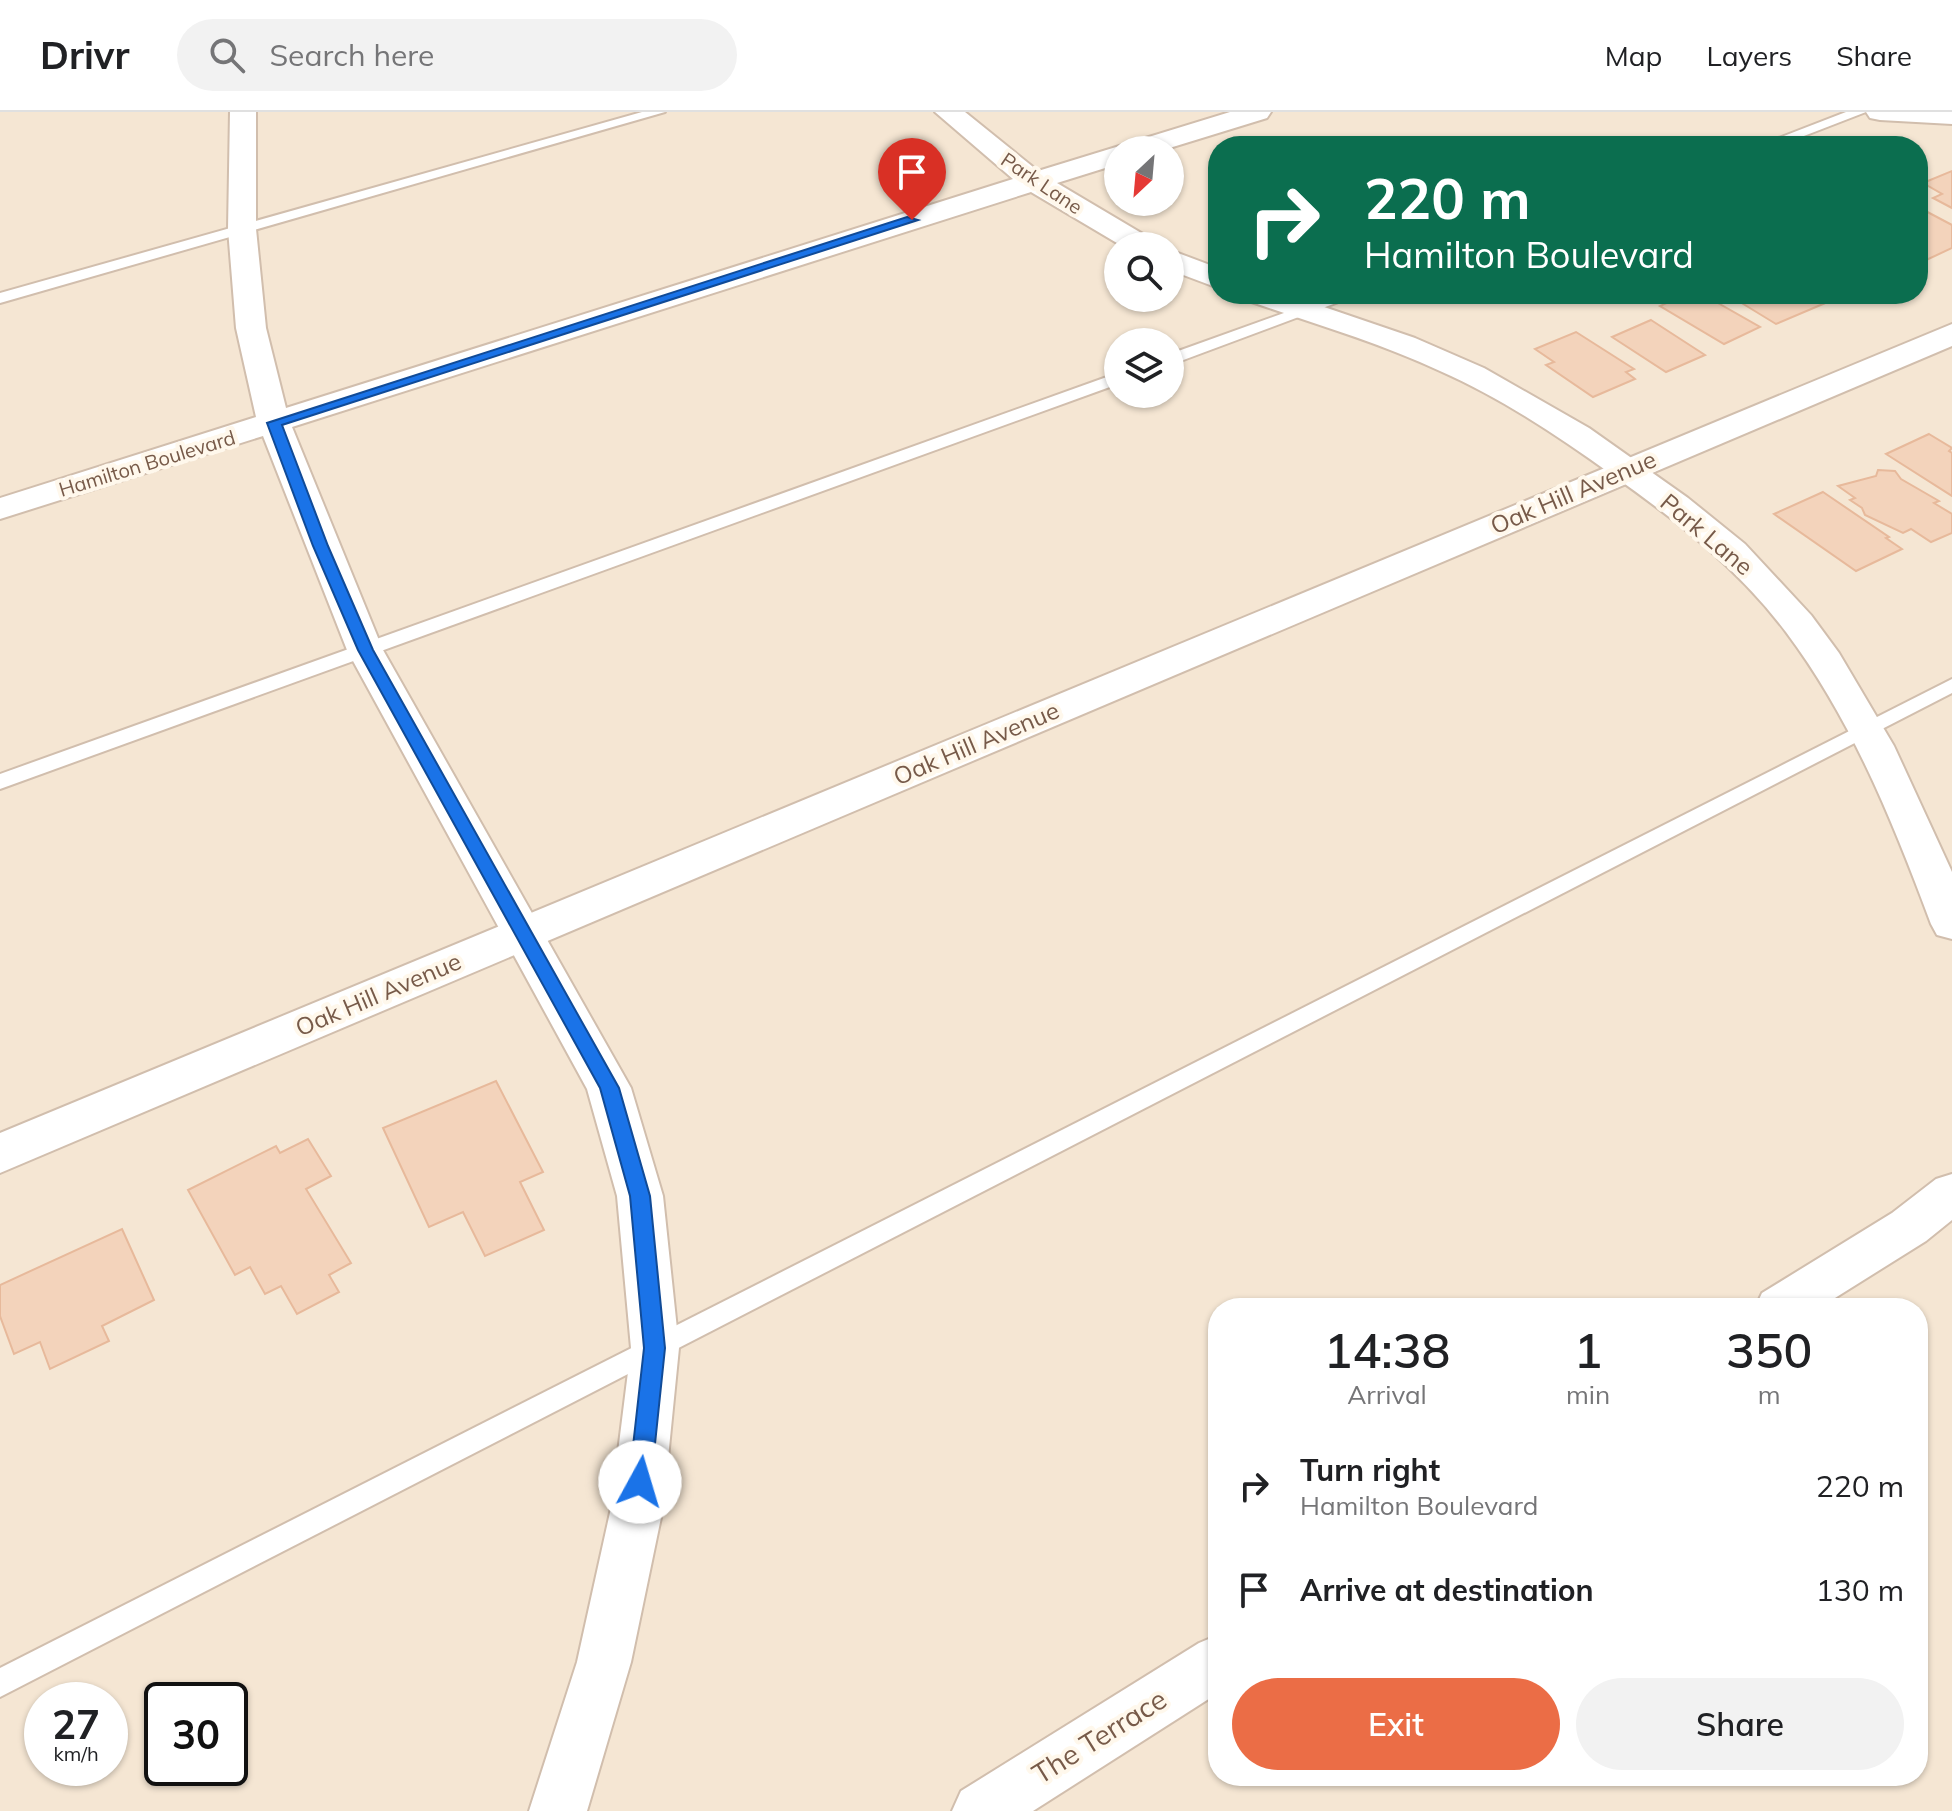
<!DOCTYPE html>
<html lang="en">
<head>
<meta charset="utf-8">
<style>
	body { margin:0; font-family:Mulish,sans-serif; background:#f2f2f2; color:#202124; height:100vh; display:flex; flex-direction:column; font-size:30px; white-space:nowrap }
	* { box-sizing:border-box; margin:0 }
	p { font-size:26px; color:#757577 }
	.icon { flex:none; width:44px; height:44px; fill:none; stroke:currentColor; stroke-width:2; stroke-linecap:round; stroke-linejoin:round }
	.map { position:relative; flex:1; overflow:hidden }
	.drawer { position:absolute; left:1208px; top:1186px; width:720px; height:488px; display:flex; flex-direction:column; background:#fff; border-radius:32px; box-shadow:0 2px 6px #0004 }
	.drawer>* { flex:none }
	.hud { position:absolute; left:1208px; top:24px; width:720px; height:168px; border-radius:32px; box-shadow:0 2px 6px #0004; background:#0b6e4f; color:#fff; overflow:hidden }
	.needle { width:52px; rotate:206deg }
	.controls { position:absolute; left:1104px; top:24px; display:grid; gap:16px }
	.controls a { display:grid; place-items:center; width:80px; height:80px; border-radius:50%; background:#fff; box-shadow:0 2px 6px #0004; font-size:40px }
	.speed { position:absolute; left:24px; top:1570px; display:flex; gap:16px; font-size:40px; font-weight:700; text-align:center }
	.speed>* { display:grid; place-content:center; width:104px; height:104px; border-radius:50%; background:#fff; box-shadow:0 2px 6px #0004; line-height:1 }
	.speed small { font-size:20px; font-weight:400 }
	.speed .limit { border:4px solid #111; border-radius:12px; background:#fff; color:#111 }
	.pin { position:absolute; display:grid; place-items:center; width:68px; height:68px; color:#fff; margin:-82px -34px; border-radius:50% 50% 50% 0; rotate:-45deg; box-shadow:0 0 8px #0007 }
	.pin .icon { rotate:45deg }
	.me { position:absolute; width:88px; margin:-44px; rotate:6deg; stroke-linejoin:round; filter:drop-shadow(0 0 6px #0008) }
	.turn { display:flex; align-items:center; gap:28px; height:168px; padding:0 24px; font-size:36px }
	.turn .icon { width:104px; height:104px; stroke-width:2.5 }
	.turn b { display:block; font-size:56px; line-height:68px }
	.eta { display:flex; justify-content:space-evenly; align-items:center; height:136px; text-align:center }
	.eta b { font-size:48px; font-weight:600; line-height:56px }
	.button { display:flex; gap:16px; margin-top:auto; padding:16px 24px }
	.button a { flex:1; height:92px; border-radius:48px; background:#eb6d46; color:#fff; font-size:32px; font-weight:600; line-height:92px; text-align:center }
	.button a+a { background:#f2f2f2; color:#202124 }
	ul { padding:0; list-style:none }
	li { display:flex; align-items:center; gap:24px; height:104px; padding:0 24px }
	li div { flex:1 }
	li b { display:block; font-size:30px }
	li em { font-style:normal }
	header { display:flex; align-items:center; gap:48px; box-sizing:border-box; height:112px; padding:0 40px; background:#fff; border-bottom:2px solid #e0e0e0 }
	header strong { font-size:38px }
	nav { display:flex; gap:44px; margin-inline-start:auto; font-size:28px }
	.search { width:560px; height:72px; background:#f2f2f2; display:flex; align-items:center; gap:20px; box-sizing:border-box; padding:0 28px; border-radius:44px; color:#757577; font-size:30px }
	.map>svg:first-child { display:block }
</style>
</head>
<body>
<header>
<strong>Drivr</strong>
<div class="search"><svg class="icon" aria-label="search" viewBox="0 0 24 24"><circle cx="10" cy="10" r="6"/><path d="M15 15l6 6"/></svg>Search here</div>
<nav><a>Map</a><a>Layers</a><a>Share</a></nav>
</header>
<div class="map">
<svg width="1952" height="1699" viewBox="0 0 1952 1699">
	<rect width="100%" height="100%" fill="#fdf4e5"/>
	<path fill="#f5e6d3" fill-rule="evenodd" d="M 0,0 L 1952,0 L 1952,1699 L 0,1699 ZM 1218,34 L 1918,34 L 1918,182 L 1218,182 ZM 1118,38 L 1170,38 L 1170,90 L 1118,90 ZM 1118,134 L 1170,134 L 1170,186 L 1118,186 ZM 1118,230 L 1170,230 L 1170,282 L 1118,282 ZM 1218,1196 L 1918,1196 L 1918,1664 L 1218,1664 ZM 42,1588 L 110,1588 L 110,1656 L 42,1656 ZM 162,1588 L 230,1588 L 230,1656 L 162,1656 Z"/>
	<g fill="#f3d3bb" stroke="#e7b99b" stroke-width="2">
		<path d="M 1952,59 L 1952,96 L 1933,86 L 1942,82 L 1923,71 Z"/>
		<path d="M 1918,95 L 1952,113 L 1952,136 L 1924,149 L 1918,145 Z"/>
		<path d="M 1686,182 L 1702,182 L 1760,215 L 1724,232 L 1660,194 Z"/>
		<path d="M 1727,182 L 1818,182 L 1830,189 L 1776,212 Z"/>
		<path d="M 1651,208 L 1705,243 L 1666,260 L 1612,225 Z"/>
		<path d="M 1576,220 L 1634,257 L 1626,260 L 1635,267 L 1593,285 L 1546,253 L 1554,250 L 1535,237 Z"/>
		<path d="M 1929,322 L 1952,336 L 1949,339 L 1952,341 L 1952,384 L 1886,342 Z"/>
		<path d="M 1878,358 L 1895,359 L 1901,367 L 1939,389 L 1934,391 L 1952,402 L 1952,421 L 1931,430 L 1911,417 L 1903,421 L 1865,403 L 1862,396 L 1850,388 L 1855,386 L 1838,374 L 1876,364 Z"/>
		<path d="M 1823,380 L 1889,425 L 1886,426 L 1902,437 L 1856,459 L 1774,402 Z"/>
		<path d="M 496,969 L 543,1060 L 520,1070 L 544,1118 L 485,1144 L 463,1100 L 429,1115 L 383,1016 Z"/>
		<path d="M 308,1027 L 331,1064 L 306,1077 L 351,1151 L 329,1163 L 339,1180 L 297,1202 L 281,1174 L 265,1182 L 250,1155 L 235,1163 L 188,1078 L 276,1034 L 280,1041 Z"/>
		<path d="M 122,1117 L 154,1188 L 102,1214 L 109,1229 L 50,1257 L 40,1230 L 14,1242 L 0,1204 L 0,1173 Z"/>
	</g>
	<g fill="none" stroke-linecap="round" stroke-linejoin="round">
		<g stroke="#d1bead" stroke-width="4">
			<g id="service">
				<path d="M 642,0 L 665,0 L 0,191 L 0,181 Z"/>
				<path d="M 1846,0 L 1866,0 L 1778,34 L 1758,34 Z"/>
				<path d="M 1337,182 L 1360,182 L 1170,253 L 1170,242 Z"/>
				<path d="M 1118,261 L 1118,272 L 0,677 L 0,662 Z"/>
				<path d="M 1952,567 L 1952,581 L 0,1585 L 0,1556 Z"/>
			</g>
		</g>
		<g stroke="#d1bead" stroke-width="4">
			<g id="minor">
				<path d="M 230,0 L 256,0 L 256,117 L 266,216 L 286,296 L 1013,67 L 935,0 L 965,0 L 1038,59 L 1230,0 L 1271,0 L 1267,6 L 1163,38 L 1118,38 L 1118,52 L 1057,71 L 1153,128 L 1158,134 L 1122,134 L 1031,80 L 292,315 L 383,538 L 631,976 L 663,1084 L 679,1236 L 663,1396 L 631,1550 L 587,1699 L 529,1699 L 577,1550 L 611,1396 L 631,1236 L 617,1084 L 587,977 L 347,538 L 263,324 L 0,407 L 0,386 L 256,305 L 236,216 L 228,117 Z"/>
				<path d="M 1170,138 L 1218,156 L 1218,176 L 1170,158 Z"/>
				<path d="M 1242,182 L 1286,182 L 1415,226 L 1484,256 L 1589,316 L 1688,386 L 1745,432 L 1811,503 L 1839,541 L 1894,634 L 1952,760 L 1952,827 L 1937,823 L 1931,812 C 1893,710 1852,608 1786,520 C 1738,456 1676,408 1611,362 C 1557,323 1501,286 1440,259 C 1378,230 1311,211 1246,188 Z"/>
				<path d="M 1952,1062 L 1952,1108 L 1926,1129 L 1819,1196 L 1755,1196 L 1762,1181 L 1892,1101 L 1936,1067 Z"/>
				<path d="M 1218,1523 L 1218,1581 L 1033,1699 L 952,1699 L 961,1679 L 1199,1531 Z"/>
			</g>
		</g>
		<g stroke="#d1bead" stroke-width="4">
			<g id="tertiary">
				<path d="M 1866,0 L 1952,0 L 1952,12 L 1880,8 L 1870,6 Z"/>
				<path d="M 1952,212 L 1952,234 L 0,1061 L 0,1021 Z"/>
			</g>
		</g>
		<use href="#service" fill="#fff" fill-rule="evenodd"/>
		<use href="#minor" fill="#fff" fill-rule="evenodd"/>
		<use href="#tertiary" fill="#fff" fill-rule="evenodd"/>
	</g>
	<path fill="#1a73e8" stroke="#114b97" stroke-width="2" d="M 907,105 L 918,108 L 282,313 L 328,434 L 373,538 L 619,976 L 650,1084 L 665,1236 L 651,1370 L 648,1377 L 640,1380 L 632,1377 L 629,1370 L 644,1236 L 630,1084 L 600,976 L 358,538 L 313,434 L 267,311 Z"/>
	<g text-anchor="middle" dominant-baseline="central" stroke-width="8" stroke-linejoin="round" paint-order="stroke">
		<g font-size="20" fill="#775a49" stroke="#fff8ec">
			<text transform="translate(1042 71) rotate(34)">Park Lane</text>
			<text transform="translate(147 351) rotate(-17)">Hamilton Boulevard</text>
		</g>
		<g font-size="24" fill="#775a49" stroke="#fff8ec">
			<text transform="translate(1573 380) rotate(-23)">Oak Hill Avenue</text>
			<text transform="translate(1707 422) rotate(40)">Park Lane</text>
			<text transform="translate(976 631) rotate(-23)">Oak Hill Avenue</text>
			<text transform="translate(378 882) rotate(-23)">Oak Hill Avenue</text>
		</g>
		<g font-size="28" fill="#775a49" stroke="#fff8ec">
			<text transform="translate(1099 1624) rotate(-32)">The Terrace</text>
		</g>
	</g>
</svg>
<div class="controls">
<a><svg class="needle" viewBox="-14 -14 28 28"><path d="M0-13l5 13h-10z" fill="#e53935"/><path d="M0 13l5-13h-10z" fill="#757577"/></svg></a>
<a><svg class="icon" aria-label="search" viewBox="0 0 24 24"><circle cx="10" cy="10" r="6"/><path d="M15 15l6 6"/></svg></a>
<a><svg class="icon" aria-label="layers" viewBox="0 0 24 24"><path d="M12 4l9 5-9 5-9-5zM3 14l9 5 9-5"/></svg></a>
</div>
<div class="speed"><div>27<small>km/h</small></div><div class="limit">30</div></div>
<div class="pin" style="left:912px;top:108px;background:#d93025"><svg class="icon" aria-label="arrive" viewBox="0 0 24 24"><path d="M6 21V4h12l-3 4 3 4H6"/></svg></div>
<svg class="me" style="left:640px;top:1370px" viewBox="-20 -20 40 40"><circle r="19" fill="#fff"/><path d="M0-13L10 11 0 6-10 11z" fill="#1a73e8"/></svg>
<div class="hud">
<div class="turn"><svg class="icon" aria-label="right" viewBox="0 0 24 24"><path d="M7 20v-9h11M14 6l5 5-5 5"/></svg><div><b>220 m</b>Hamilton Boulevard</div></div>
</div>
<section class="drawer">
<div class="eta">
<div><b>14:38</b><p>Arrival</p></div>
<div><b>1</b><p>min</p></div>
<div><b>350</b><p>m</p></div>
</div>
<ul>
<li><svg class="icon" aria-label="right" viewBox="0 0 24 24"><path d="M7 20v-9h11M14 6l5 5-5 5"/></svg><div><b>Turn right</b><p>Hamilton Boulevard</p></div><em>220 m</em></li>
<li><svg class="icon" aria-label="arrive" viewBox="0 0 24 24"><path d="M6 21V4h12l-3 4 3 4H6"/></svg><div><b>Arrive at destination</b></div><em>130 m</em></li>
</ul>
<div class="button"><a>Exit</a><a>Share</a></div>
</section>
</div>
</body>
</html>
